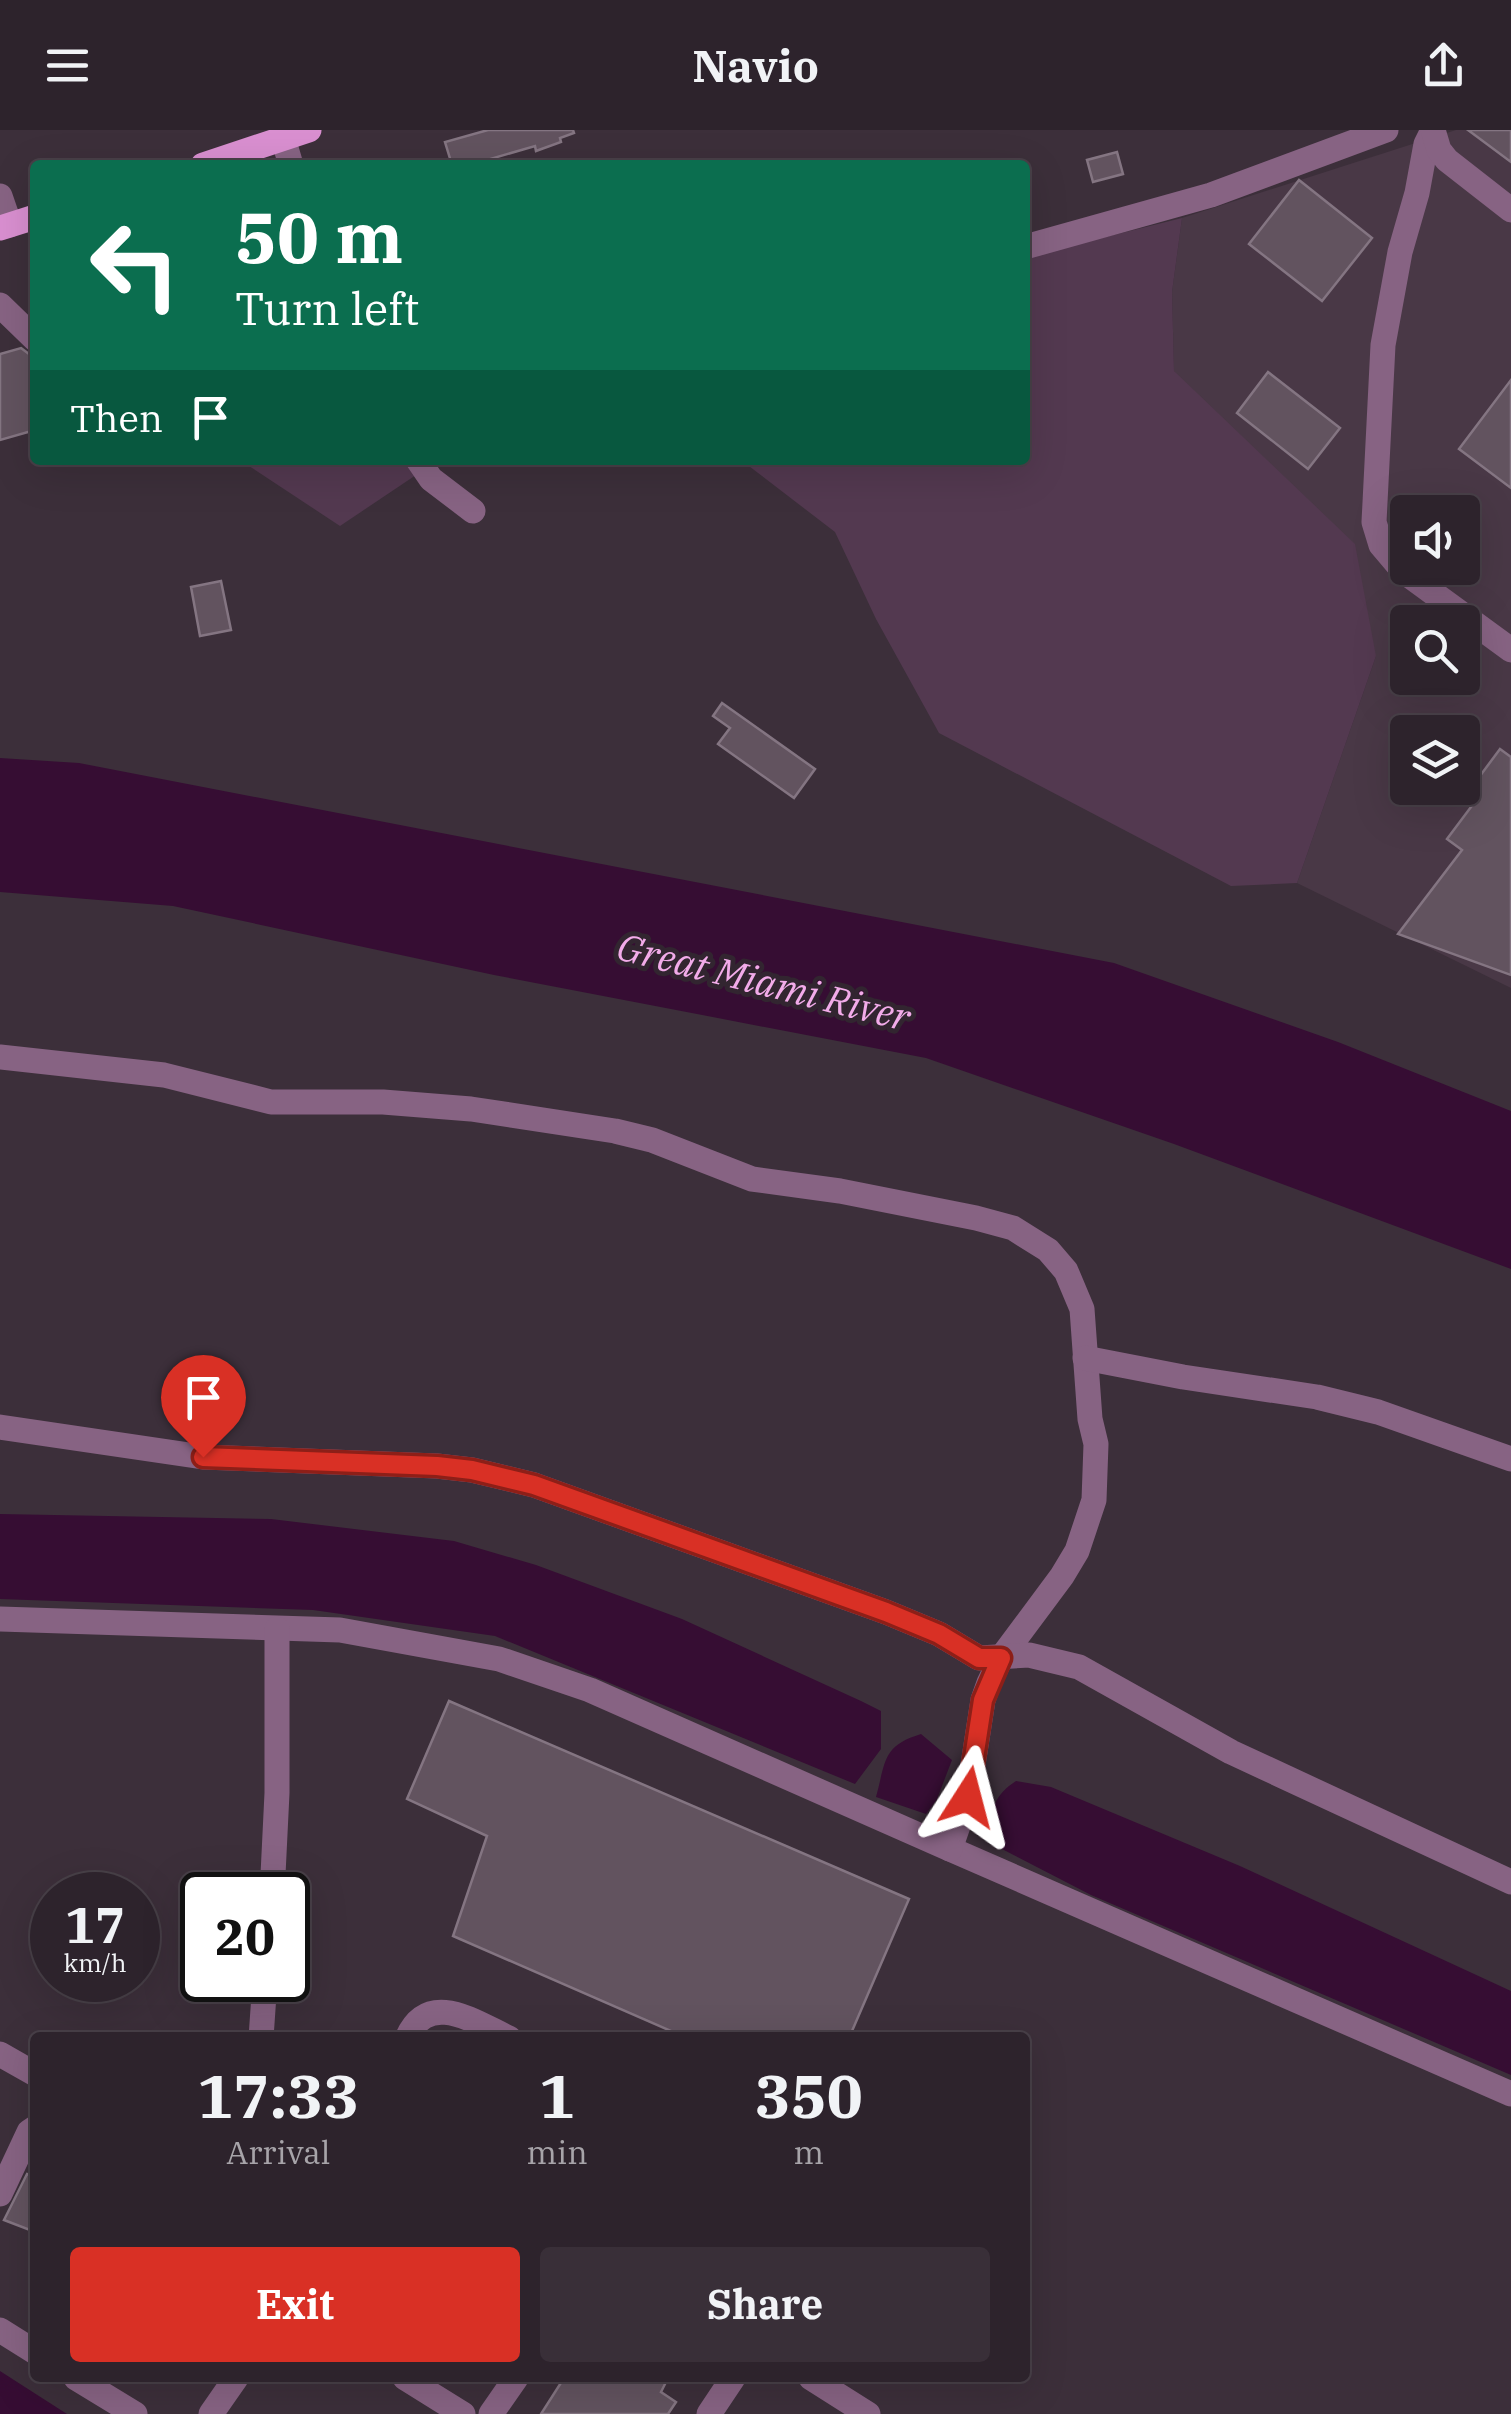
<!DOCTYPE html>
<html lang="en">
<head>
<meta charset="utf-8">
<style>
	body { margin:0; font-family:"IBM Plex Serif",serif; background:#392f38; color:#f1f3f6; height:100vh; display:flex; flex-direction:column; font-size:38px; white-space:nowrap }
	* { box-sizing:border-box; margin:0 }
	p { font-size:32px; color:#a7a4a9 }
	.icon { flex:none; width:55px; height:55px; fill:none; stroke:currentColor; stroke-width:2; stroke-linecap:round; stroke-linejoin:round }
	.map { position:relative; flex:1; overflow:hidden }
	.sheet { position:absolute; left:30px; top:1902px; width:1000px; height:350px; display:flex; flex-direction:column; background:#2d232c; border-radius:10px; box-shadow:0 10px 40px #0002,0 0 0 2px #484048 }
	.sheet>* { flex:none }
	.hud { position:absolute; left:30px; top:30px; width:1000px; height:305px; border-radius:10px; box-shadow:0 10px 40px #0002,0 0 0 2px #484048; background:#0b6e4f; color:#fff; overflow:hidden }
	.fabs { position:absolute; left:1390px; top:365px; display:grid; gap:20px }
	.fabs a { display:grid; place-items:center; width:90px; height:90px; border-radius:10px; background:#2d232c; box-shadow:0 10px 40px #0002,0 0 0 2px #484048; font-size:50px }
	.speed { position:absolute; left:30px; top:1742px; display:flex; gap:20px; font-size:50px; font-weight:700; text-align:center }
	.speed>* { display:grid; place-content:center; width:130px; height:130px; border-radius:50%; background:#2d232c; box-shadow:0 10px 40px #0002,0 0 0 2px #484048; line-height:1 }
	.speed small { font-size:25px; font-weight:400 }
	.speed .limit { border:5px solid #111; border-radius:15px; background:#fff; color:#111 }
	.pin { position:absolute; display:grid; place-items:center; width:85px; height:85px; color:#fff; margin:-102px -42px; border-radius:50% 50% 50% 0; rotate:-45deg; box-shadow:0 0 10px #0007 }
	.pin .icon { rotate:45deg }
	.me { position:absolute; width:110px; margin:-55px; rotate:9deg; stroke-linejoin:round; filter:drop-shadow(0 0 8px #0008) }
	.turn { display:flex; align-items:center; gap:35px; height:210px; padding:0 40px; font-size:45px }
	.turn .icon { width:130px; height:130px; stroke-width:2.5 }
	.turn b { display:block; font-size:70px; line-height:85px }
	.then { display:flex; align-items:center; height:95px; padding:0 40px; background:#0003; gap:20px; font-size:38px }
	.eta { display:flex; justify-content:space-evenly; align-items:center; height:170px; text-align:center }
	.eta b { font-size:60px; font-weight:700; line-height:70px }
	.action { display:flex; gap:20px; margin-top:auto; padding:20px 40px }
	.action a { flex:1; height:115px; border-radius:10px; background:#d93025; color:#fff; font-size:40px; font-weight:700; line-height:115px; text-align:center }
	.action a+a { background:#392f38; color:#f1f3f6 }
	header { display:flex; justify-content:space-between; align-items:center; height:130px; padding:0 40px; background:#2d232c; font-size:45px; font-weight:700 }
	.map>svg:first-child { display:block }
</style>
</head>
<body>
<header><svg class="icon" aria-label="menu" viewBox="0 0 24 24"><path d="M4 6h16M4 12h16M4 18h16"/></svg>Navio<svg class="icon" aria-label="share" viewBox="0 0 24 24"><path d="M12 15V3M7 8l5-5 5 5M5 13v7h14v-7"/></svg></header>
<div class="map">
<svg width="1511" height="2284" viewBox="0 0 1511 2284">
	<rect width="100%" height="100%" fill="#3c2f3a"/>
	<path fill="#493846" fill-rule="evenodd" d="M 1456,0 L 1511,0 L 1511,858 L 1297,753 L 1376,526 L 1174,241 L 1172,162 L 1182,88 ZM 1408,382 L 1462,382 L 1462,438 L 1408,438 ZM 1408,492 L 1462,492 L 1462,548 L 1408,548 ZM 1408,602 L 1462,602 L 1462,658 L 1408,658 Z"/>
	<g fill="#533950">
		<path d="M 1182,88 L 1172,162 L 1174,241 L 1355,414 L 1376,526 L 1297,753 L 1231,756 L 939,603 L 876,489 L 835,402 L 741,330 L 1025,330 L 1025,127 Z"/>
		<path d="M 240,330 L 401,330 L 416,345 L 340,396 Z"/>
	</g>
	<g fill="#360d33">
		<path d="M 0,628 L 79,633 L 1114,833 L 1338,912 L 1511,981 L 1511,1139 L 1174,1014 L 926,928 L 494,845 L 173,776 L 0,762 Z"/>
		<path d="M 0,1384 L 271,1389 L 454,1411 L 536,1435 L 682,1489 L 861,1571 L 881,1581 L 881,1619 L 855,1654 L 495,1506 L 313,1480 L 0,1469 Z"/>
		<path d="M 921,1604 L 952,1630 L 937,1669 L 926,1684 L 876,1667 C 886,1631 882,1616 921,1604 Z"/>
		<path d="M 1016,1651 L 1051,1657 L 1240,1736 L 1511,1861 L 1511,1945 L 1091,1765 L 1000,1718 L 987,1703 C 992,1679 994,1665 1016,1651 Z"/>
		<path d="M 0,2241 L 67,2284 L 0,2284 Z"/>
	</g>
	<g fill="#62535f" stroke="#847582" stroke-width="2.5">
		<path d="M 488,0 L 573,0 L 574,3 L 560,8 L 561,12 L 536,21 L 535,16 L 470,35 L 452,35 L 445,12 Z"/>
		<path d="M 1468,0 L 1511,0 L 1511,32 Z"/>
		<path d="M 1117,22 L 1123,44 L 1093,52 L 1087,30 Z"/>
		<path d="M 1299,50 L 1372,108 L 1322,171 L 1249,114 Z"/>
		<path d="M 21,218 L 29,224 L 35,246 L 35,300 L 0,310 L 0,224 Z"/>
		<path d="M 1268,242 L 1340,298 L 1308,339 L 1237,283 Z"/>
		<path d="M 1511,250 L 1511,358 L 1459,319 Z"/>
		<path d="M 221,451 L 231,500 L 200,506 L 191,457 Z"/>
		<path d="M 722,573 L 815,639 L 794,668 L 718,614 L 730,598 L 713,586 Z"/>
		<path d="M 1500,619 L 1511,627 L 1511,845 L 1398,804 L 1462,720 L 1447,709 L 1480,665 L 1471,658 Z"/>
		<path d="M 449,1571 L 909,1769 L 849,1908 L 687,1908 L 453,1806 L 487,1706 L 407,1669 Z"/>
		<path d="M 27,2044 L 35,2047 L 35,2102 L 4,2090 Z"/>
		<path d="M 564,2248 L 668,2248 L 661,2262 L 676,2272 L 668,2284 L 541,2284 Z"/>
	</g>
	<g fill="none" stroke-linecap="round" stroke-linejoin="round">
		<g stroke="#876383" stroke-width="25">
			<path d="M 1433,0 L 1426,14 L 1417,63 L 1400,122 L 1383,215 L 1374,392 L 1381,415 L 1403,441 L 1511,520"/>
			<path d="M 1433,0 L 1439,20 L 1447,30 L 1511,80"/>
			<path d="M 283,8 L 291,35"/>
			<path d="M 0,66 L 10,95"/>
			<path d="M 1025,117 L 1211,65 L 1386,0"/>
			<path d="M 0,175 L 35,209"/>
			<path d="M 418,330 L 431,349 L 473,381"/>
			<path d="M 0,927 L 164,945 L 271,972 L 383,972 L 471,979 L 615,1001 L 652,1010 L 752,1049 L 840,1061 L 976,1088 L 1013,1098 L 1048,1120 L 1066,1141 L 1082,1179 L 1090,1289 L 1096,1314 L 1094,1370 L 1077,1421 L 1062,1446 L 1001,1528 L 989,1553 L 983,1570 L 968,1667 L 950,1719 L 1511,1964"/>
			<path d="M 1085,1228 L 1183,1247 L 1317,1267 L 1378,1282 L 1511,1329"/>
			<path d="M 0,1297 L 203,1327 L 437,1336 L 472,1340 L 534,1355 L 886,1482 L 939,1504 L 979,1528 L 1029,1525 L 1079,1537 L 1231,1622 L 1511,1752"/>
			<path d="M 0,1489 L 340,1500 L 499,1529 L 590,1560 L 950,1719"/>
			<path d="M 272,1765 L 277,1663 L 277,1499"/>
			<path d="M 261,1908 L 265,1850"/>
			<path d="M 407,1908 C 429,1859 474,1892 509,1908"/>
			<path d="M 0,1924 L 35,1944"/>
			<path d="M 0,2064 L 29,2002 L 35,1998"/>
			<path d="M 0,2200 L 35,2222"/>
			<path d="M 76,2248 L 135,2284"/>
			<path d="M 405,2248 L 463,2284"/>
			<path d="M 811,2248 L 868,2284"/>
			<path d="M 211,2284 L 236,2248"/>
			<path d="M 491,2284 L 516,2248"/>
			<path d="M 709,2284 L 733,2248"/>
		</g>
		<g stroke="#d98fd0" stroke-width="25">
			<path d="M 203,35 L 309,0"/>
			<path d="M 0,98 L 35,87"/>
		</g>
	</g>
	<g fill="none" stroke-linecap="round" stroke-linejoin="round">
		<g stroke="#8d1f18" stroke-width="25">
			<path id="route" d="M 203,1327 L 437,1336 L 472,1340 L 534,1355 L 886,1482 L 939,1504 L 979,1528 L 1001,1528 L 983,1570 L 968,1667"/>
		</g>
		<use href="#route" stroke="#d93025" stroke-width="18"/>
	</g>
	<g text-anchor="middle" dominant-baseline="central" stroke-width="10" stroke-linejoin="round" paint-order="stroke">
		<g font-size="38" font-style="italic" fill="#f2abe9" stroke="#322530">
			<text transform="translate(764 851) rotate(14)">Great Miami River</text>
		</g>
	</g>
</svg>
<div class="fabs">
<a><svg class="icon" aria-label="sound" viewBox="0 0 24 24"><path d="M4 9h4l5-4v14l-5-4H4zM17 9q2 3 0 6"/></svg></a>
<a><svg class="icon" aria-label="search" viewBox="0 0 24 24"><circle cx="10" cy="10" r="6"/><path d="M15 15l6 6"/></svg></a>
<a><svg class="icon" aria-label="layers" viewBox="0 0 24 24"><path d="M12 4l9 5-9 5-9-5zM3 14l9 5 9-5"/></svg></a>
</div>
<div class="speed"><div>17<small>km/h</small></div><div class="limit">20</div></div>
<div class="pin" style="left:203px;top:1327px;background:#d93025"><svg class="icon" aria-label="arrive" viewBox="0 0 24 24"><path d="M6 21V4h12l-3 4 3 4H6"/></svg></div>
<svg class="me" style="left:968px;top:1667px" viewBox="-20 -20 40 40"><path d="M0-17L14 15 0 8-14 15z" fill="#d93025" stroke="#fff" stroke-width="4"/></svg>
<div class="hud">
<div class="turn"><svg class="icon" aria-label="left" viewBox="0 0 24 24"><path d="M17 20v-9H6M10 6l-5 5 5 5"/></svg><div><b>50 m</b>Turn left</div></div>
<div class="then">Then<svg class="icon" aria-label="arrive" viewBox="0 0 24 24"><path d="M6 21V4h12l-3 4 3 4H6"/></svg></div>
</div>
<section class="sheet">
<div class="eta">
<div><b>17:33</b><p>Arrival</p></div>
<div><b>1</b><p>min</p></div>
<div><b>350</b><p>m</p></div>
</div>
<div class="action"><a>Exit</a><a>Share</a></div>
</section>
</div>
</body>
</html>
